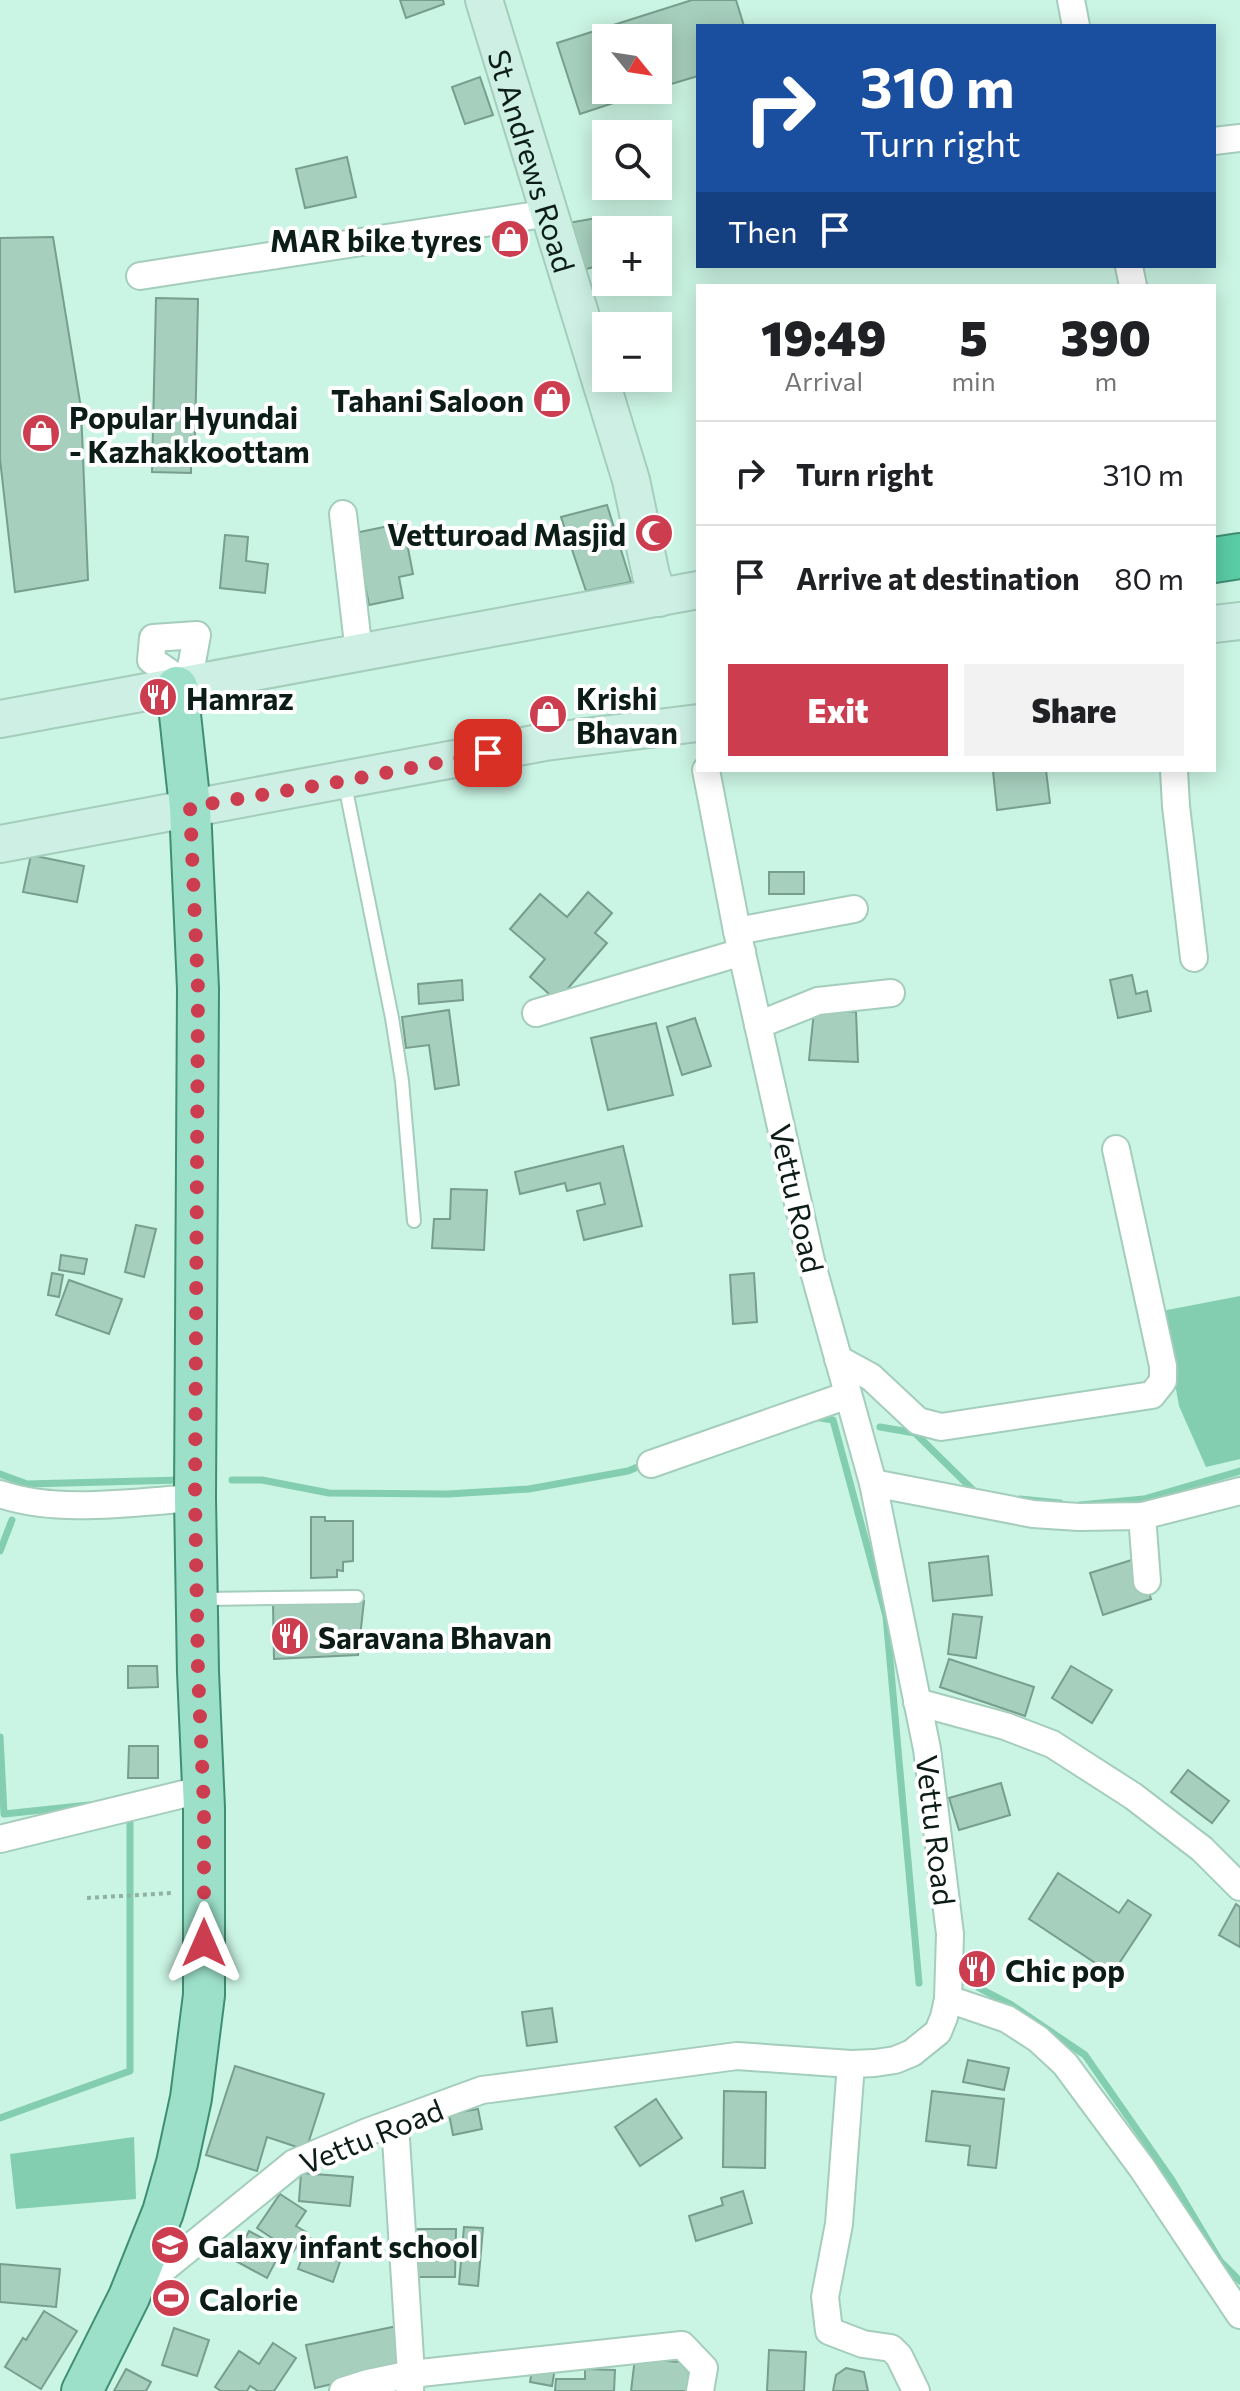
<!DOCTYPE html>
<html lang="en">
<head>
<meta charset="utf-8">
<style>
	body { margin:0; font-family:Commissioner,sans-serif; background:#f2f2f2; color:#202124; height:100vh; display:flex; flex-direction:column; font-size:30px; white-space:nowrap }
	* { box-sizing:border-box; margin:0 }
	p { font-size:26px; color:#757577 }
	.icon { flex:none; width:44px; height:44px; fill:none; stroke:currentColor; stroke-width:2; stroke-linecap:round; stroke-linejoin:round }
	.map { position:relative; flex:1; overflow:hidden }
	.side { position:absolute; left:696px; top:284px; width:520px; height:488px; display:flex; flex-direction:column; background:#fff; border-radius:0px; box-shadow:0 4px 20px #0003 }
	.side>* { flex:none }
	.hud { position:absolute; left:696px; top:24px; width:520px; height:244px; border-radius:0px; box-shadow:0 4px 20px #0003; background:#1a4fa0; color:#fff; overflow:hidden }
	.needle { width:52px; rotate:120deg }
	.buttons { position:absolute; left:592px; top:24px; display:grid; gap:16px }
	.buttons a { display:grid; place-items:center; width:80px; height:80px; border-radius:0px; background:#fff; box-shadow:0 4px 20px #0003; font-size:40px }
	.pin { position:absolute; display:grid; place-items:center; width:68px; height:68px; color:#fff; margin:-34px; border-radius:16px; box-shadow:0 4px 12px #0006 }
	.me { position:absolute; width:88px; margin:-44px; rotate:0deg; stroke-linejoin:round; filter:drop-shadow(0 0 6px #0008) }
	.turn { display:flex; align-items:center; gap:28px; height:168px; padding:0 32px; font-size:36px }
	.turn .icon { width:104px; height:104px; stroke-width:2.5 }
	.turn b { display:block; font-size:56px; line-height:68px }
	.then { display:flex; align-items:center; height:76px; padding:0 32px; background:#0003; gap:16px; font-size:30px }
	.eta { display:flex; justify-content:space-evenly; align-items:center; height:136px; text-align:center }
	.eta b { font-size:48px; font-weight:800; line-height:56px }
	.action { display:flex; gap:16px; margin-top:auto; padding:16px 32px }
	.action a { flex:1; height:92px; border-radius:0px; background:#cd3d50; color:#fff; font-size:32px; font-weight:800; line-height:92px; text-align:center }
	.action a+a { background:#f2f2f2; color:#202124 }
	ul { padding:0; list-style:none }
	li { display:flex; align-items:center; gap:24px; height:104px; padding:0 32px; border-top:2px solid #e0e0e0 }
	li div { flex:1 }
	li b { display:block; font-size:30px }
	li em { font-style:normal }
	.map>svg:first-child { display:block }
</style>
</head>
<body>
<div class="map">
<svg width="1240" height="2391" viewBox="0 0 1240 2391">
	<rect width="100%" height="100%" fill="#caf4e3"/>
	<g fill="#83cdb0">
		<path d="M 1240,1296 L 1240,1459 L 1206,1467 L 1179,1406 L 1162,1311 Z"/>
		<path d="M 134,2137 L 136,2199 L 16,2209 L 10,2154 Z"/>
	</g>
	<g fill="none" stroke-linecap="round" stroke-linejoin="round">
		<g stroke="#83cdb0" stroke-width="7">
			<path d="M 814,1417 L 833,1420 L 886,1616 L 919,1983"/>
			<path d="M 880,1427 L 915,1433 L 976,1493"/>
			<path d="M 0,1474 L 27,1484 L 181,1480"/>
			<path d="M 232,1480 L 262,1480 L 329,1493 L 448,1494 L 529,1489 L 628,1471 L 645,1464"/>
			<path d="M 1020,1499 L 1060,1503"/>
			<path d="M 1080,1505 L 1144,1499 L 1240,1471"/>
			<path d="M 0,1551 L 12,1520"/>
			<path d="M 0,1737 L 4,1814 L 89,1805"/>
			<path d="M 979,1988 L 1010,2004 L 1085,2055 L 1172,2180 L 1220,2261 L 1240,2281"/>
			<path d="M 0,2118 L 130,2071 L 130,1812"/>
		</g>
	</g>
	<g fill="#a6cfbe" stroke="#779e8e" stroke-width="2">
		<path d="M 400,0 L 443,0 L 444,4 L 406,18 Z"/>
		<path d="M 692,0 L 736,0 L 744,26 L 698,26 L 698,76 L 658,88 L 658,38 L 606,38 L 606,90 L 653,90 L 580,114 L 557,43 Z"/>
		<path d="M 480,77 L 493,115 L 465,124 L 452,87 Z"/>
		<path d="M 347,157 L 356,197 L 305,208 L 296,169 Z"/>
		<path d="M 597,218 L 604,264 L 576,272 L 568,223 Z"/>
		<path d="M 53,237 L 81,408 L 88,580 L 15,592 L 0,459 L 0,238 Z"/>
		<path d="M 156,298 L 198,299 L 195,437 L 191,436 L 191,473 L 152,472 Z"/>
		<path d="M 607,505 L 631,582 L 586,591 L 561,517 Z"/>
		<path d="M 403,523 L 413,574 L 399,577 L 403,598 L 369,605 L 355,533 Z"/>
		<path d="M 225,535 L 248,537 L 246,561 L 268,564 L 265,593 L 220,588 Z"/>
		<path d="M 1046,770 L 1050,803 L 997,810 L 993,771 Z"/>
		<path d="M 31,855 L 84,866 L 77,902 L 23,892 Z"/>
		<rect x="769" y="872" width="35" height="22"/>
		<path d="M 588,892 L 612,913 L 595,933 L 607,943 L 557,1001 L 530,977 L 545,959 L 510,929 L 540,894 L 567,917 Z"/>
		<path d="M 1132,975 L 1136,994 L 1147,991 L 1151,1011 L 1118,1018 L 1110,980 Z"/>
		<path d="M 462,980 L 463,1000 L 419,1004 L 418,984 Z"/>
		<path d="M 449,1010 L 459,1085 L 435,1089 L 429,1045 L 406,1048 L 402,1017 Z"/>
		<path d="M 814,1011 L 856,1012 L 858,1062 L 809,1060 Z"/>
		<path d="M 695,1018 L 711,1066 L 682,1075 L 667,1027 Z"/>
		<path d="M 656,1023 L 673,1095 L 608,1110 L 591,1038 Z"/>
		<path d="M 623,1146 L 642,1226 L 584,1240 L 577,1211 L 605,1204 L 600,1183 L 567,1191 L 565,1183 L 520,1194 L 515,1172 Z"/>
		<path d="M 451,1189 L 487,1190 L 484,1250 L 432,1248 L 434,1219 L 450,1219 Z"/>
		<path d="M 136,1225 L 156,1229 L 144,1277 L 125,1272 Z"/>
		<path d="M 61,1255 L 87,1259 L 84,1274 L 59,1270 Z"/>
		<path d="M 52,1273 L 63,1275 L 59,1297 L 48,1295 Z"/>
		<path d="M 754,1273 L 757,1322 L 733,1324 L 730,1275 Z"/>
		<path d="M 69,1280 L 122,1299 L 109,1334 L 56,1315 Z"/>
		<path d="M 311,1517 L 325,1517 L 325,1521 L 353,1521 L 353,1561 L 343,1562 L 343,1571 L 337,1570 L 337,1577 L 311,1578 Z"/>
		<path d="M 988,1556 L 992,1595 L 933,1601 L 929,1563 Z"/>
		<path d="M 1138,1558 L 1151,1599 L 1103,1615 L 1090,1573 Z"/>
		<path d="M 364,1601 L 358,1655 L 274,1659 L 273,1604 Z"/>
		<path d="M 953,1614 L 982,1617 L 976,1658 L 948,1654 Z"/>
		<path d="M 949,1659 L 1034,1687 L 1025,1716 L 940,1687 Z"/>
		<path d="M 128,1666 L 157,1666 L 158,1687 L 128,1688 Z"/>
		<path d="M 1071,1666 L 1112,1690 L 1092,1723 L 1052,1698 Z"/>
		<path d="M 129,1746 L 158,1746 L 158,1778 L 128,1778 Z"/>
		<path d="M 1188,1770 L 1229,1801 L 1212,1823 L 1171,1792 Z"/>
		<path d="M 1001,1783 L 1010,1815 L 959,1830 L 949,1798 Z"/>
		<path d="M 1058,1873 L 1119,1913 L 1128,1900 L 1151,1915 L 1112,1974 L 1029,1919 Z"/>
		<path d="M 1236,1904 L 1240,1907 L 1240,1947 L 1219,1935 Z"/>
		<path d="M 552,2008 L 557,2042 L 527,2046 L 522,2012 Z"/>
		<path d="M 968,2060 L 1009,2068 L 1004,2090 L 963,2082 Z"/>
		<path d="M 235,2066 L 324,2094 L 306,2150 L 267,2137 L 257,2171 L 206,2155 Z"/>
		<path d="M 724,2091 L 766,2092 L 765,2168 L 723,2167 Z"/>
		<path d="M 932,2091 L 1004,2099 L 996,2168 L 968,2165 L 970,2146 L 926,2141 Z"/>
		<path d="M 656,2099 L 682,2138 L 640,2166 L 615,2127 Z"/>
		<path d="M 478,2109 L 482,2129 L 453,2135 L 449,2114 Z"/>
		<path d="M 301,2173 L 353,2177 L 350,2206 L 299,2201 Z"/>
		<path d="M 743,2191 L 752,2223 L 696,2241 L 689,2216 L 723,2205 L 721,2198 Z"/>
		<path d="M 280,2194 L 306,2211 L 296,2226 L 306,2232 L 293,2252 L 257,2228 Z"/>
		<path d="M 464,2227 L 483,2228 L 478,2286 L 459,2284 Z"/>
		<path d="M 409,2229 L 456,2229 L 455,2277 L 409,2277 Z"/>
		<path d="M 249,2231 L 282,2249 L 267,2278 L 234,2260 Z"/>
		<path d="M 309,2238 L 344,2250 L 333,2282 L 298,2269 Z"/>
		<path d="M 0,2264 L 60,2269 L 56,2307 L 0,2302 Z"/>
		<path d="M 44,2311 L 77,2331 L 41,2389 L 5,2367 L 23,2338 L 26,2340 Z"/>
		<path d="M 402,2325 L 410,2366 L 315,2388 L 306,2345 Z"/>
		<path d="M 174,2328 L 209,2340 L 197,2376 L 162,2365 Z"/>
		<path d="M 273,2343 L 296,2358 L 274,2391 L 258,2391 L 250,2386 L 247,2391 L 221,2391 L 215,2387 L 239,2351 L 259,2364 Z"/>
		<path d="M 769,2350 L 806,2352 L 804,2391 L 767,2391 Z"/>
		<path d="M 635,2358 L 690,2363 L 687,2391 L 631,2391 Z"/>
		<path d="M 533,2364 L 555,2368 L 552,2386 L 530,2382 Z"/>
		<path d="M 846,2368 L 864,2372 L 868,2391 L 833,2391 L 836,2375 Z"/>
		<path d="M 126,2369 L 151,2382 L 146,2391 L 114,2391 Z"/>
		<path d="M 585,2369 L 615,2370 L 614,2391 L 555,2391 L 556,2379 L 585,2379 Z"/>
	</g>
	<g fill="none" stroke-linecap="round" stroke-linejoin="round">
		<g stroke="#a4cdbc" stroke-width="16">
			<g id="lane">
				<path d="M 345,785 L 392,1018 L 402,1081 L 414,1221"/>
				<path d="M 204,1599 L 357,1597"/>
			</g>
		</g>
		<g stroke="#a4cdbc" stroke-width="30">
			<g id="street">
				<path d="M 1071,0 L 1076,26"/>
				<path d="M 1214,141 L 1240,138"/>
				<path d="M 1129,266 L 1133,286"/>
				<path d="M 140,276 L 550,213"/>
				<path d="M 343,514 L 359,653"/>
				<path d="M 176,677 L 151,660 L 153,638 L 197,635 L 190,673 L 176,677 L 177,687"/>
				<path d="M 1174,770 L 1176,806 L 1194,958"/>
				<path d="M 737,931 L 854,909"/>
				<path d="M 536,1013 L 742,952"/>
				<path d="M 758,1025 L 818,1001 L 891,993"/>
				<path d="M 838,1359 L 871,1377 L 918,1421 L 941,1427 L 1152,1395 L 1163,1381 L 1163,1366 L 1116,1149"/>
				<path d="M 651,1464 L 848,1395"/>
				<path d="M 873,1483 L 1033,1514 L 1079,1517 L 1142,1516 L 1240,1491"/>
				<path d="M 0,1494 C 58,1514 134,1502 195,1498"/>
				<path d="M 1142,1516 L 1147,1581"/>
				<path d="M 917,1702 L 1005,1726 L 1052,1744 L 1133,1796 L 1202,1849 L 1240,1887"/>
				<path d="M 0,1839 L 204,1789"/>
				<path d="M 948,1999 L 1007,2019 L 1038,2039 L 1065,2064 L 1142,2168 L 1240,2315"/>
				<path d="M 851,2064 L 839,2224 L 825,2297 L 829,2331 L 863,2344 L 891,2348 L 899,2356 L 916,2391"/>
				<path d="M 395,2123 L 411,2374 L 410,2391"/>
				<path d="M 135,2292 L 294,2163 L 367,2132 L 482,2090 L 737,2056 L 851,2064 L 875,2063 L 895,2060 L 912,2053 L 938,2032 L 944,2017 L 948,1999 L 950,1934 L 927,1749 L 873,1483 L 811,1261 L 737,931 L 706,770"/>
				<path d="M 343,2391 L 368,2383 L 411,2374 L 682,2345 L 704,2368 L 700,2391"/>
			</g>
		</g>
		<g stroke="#a4cdbc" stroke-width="40">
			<g id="secondary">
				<path id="s1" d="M 484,0 L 631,480 L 651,575 L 659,598"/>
				<path d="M 1214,624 L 1240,621"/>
				<path d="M 0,719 L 698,590"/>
				<path d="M 0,844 L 545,742 L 698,723"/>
			</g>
		</g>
		<g stroke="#3f8e73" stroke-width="44">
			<path id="primary" d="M 82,2391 L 129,2297 L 163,2212 L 177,2163 L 191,2098 L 204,1995 L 204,1808 L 198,1672 L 195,1498 L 198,989 L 190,807 L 177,687"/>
		</g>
		<g stroke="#3f8e73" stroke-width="48">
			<path id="highway" d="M 1214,560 L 1240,556"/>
		</g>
		<path stroke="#90b2a4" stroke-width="4" stroke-dasharray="4 4" stroke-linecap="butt" d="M 87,1898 L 172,1893"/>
		<use href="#lane" stroke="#fff" stroke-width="12"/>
		<use href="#street" stroke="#fff" stroke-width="26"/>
		<use href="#secondary" stroke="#cef0e4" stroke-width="36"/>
		<use href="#primary" stroke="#9ce0c9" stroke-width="40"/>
		<use href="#highway" stroke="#5acca5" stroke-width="44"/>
	</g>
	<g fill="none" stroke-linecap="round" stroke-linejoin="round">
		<path stroke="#cd3d50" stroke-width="14" stroke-dasharray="0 25.2" d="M 204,1943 L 204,1808 L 198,1672 L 195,1498 L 198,989 L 190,807 L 344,781 L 488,753"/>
	</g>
	<defs>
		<g id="shop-disc" transform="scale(2)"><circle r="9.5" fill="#cd3d50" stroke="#fff"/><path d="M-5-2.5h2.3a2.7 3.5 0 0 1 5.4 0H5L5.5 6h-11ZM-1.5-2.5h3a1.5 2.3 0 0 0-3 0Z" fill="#fff"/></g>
		<g id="mosque-disc" transform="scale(2)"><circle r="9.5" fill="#cd3d50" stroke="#fff"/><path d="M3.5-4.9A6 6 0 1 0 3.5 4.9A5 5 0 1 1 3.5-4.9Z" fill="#fff"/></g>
		<g id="restaurant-disc" transform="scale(2)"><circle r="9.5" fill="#cd3d50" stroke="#fff"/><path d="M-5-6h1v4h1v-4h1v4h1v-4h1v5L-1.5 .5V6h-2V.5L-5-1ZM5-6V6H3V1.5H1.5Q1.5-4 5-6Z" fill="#fff"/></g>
		<g id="school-disc" transform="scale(2)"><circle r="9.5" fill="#cd3d50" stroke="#fff"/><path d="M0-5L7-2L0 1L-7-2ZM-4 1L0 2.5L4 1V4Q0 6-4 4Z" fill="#fff"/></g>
		<g id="stadium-disc" transform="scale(2)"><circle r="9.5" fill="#cd3d50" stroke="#fff"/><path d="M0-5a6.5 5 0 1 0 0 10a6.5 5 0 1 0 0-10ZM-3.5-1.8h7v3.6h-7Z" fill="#fff"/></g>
	</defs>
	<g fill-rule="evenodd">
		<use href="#shop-disc" x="510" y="239"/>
		<use href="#shop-disc" x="552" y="399"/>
		<use href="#shop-disc" x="41" y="433"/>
		<use href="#mosque-disc" x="654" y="533"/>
		<use href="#restaurant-disc" x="158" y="697"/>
		<use href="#shop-disc" x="548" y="714"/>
		<use href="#restaurant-disc" x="290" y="1636"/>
		<use href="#restaurant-disc" x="977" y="1969"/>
		<use href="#school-disc" x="170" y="2245"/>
		<use href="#stadium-disc" x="171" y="2298"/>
	</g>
	<g text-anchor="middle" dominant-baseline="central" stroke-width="8" stroke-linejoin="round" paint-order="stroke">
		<g font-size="30" fill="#0c1c16" stroke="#fff">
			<text stroke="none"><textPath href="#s1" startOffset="168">St Andrews Road</textPath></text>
			<text transform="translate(798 1198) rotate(77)">Vettu Road</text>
			<text transform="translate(937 1830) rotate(83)">Vettu Road</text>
			<text transform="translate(371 2135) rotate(-22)">Vettu Road</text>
		</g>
		<g font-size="30" font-weight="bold" fill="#0c1c16" stroke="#fff" text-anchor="start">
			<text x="482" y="239" text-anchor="end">MAR bike tyres</text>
			<text x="524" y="399" text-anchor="end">Tahani Saloon</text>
			<text x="69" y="416">Popular Hyundai<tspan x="69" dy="34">- Kazhakkoottam</tspan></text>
			<text x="626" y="533" text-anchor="end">Vetturoad Masjid</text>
			<text x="186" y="697">Hamraz</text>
			<text x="576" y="697">Krishi<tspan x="576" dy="34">Bhavan</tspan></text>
			<text x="318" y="1636">Saravana Bhavan</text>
			<text x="1005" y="1969">Chic pop</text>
			<text x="198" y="2245">Galaxy infant school</text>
			<text x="199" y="2298">Calorie</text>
		</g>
	</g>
</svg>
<div class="buttons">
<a><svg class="needle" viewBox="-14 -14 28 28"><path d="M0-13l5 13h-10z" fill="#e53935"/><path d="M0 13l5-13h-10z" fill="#757577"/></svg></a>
<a><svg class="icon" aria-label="search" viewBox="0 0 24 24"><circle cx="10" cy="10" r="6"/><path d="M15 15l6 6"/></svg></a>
<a>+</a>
<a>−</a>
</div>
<div class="pin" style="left:488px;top:753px;background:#d93025"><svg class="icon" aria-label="arrive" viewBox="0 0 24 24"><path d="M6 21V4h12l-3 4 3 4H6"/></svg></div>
<svg class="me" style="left:204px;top:1943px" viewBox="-20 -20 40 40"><path d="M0-17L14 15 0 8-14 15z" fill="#cd3d50" stroke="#fff" stroke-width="4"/></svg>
<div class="hud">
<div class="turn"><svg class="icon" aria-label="right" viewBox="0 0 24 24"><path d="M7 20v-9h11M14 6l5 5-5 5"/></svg><div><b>310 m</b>Turn right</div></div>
<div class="then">Then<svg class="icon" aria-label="arrive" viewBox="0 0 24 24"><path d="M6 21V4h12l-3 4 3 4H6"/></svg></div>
</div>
<section class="side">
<div class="eta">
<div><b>19:49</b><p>Arrival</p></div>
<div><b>5</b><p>min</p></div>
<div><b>390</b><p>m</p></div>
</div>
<ul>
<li><svg class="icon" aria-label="right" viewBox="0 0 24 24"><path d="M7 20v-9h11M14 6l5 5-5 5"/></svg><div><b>Turn right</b></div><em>310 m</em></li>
<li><svg class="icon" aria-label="arrive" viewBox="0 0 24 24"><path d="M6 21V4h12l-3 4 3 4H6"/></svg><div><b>Arrive at destination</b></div><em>80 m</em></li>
</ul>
<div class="action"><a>Exit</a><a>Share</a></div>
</section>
</div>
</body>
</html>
